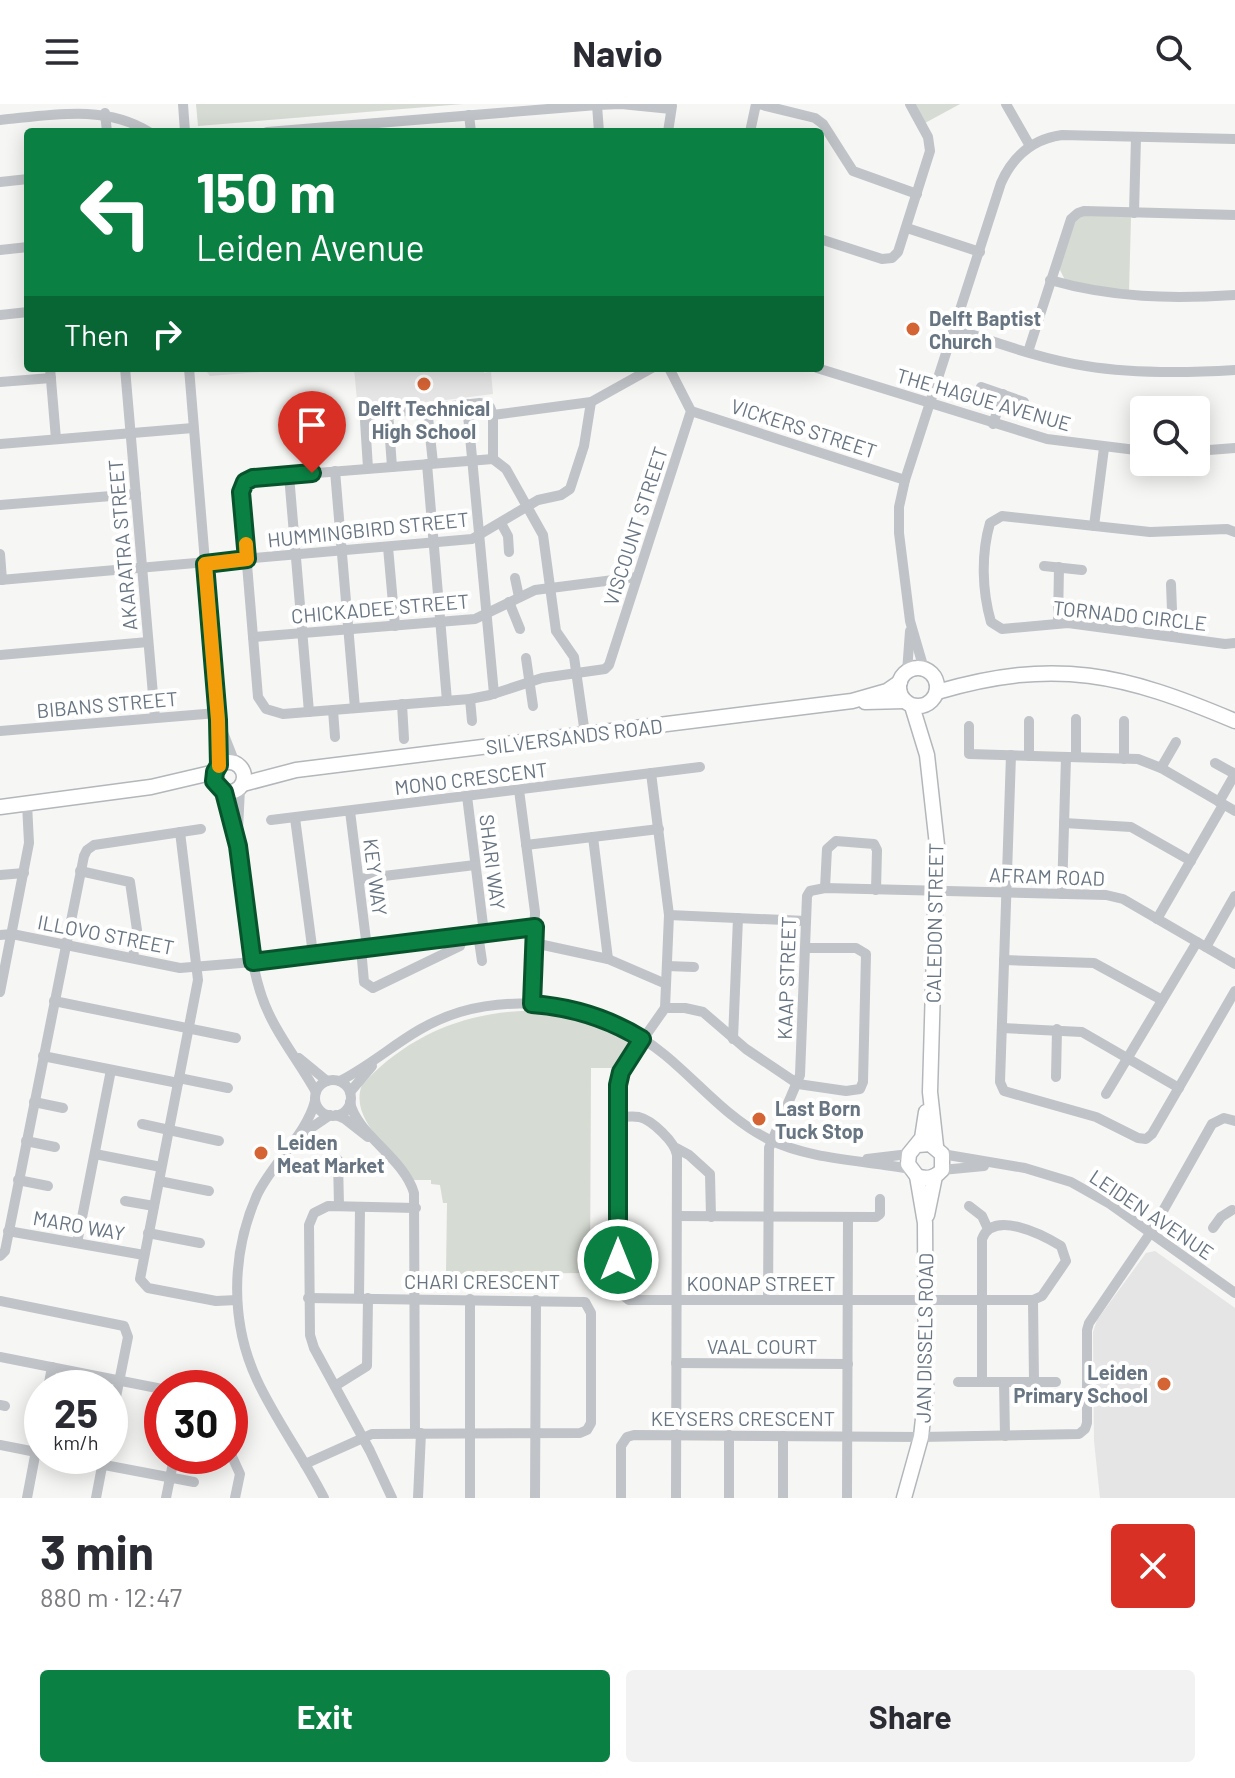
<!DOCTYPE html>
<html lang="en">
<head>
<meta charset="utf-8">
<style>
	body { margin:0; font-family:Barlow,sans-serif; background:#f2f2f3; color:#2b2b33; height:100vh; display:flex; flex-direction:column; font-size:30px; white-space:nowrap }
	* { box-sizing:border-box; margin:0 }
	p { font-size:26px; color:#7c7c81 }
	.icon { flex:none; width:44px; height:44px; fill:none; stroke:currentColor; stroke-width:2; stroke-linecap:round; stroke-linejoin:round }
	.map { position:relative; height:1394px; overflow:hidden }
	.sheet { display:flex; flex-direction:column; background:#fff; flex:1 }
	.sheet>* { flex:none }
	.guide { position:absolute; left:24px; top:24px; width:800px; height:244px; border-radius:8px; box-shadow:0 4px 20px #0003; background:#0b8043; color:#fff; overflow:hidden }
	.controls { position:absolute; left:1130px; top:292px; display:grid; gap:16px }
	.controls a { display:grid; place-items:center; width:80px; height:80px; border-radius:8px; background:#fff; box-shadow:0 4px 20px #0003; font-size:40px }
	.speed { position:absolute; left:24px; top:1266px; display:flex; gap:16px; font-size:40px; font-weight:700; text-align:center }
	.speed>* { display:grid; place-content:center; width:104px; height:104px; border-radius:50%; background:#fff; box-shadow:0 4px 20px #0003; line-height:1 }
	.speed small { font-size:20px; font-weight:400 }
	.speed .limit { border:12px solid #d22; background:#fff; color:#111 }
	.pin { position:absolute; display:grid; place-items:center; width:68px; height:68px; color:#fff; margin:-82px -34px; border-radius:50% 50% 50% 0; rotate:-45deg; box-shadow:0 0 8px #0007 }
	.pin .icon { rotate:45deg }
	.me { position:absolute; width:88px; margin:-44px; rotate:0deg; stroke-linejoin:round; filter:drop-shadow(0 0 6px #0008) }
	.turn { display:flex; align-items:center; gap:28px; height:168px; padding:0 40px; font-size:36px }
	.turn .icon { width:104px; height:104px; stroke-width:2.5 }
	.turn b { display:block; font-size:56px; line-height:68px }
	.then { display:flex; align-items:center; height:76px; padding:0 40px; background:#0003; gap:16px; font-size:30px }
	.round { display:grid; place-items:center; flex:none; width:84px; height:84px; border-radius:8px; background:#f2f2f3 }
	.overview { display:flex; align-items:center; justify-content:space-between; height:136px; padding:0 40px }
	h1 { font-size:48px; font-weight:700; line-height:60px }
	.primary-button { display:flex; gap:16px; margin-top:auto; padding:16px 40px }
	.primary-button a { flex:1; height:92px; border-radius:8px; background:#0b8043; color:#fff; font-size:32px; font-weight:700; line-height:92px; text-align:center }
	.primary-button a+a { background:#f2f2f3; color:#2b2b33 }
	header { display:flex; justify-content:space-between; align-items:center; height:104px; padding:0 40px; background:#fff; font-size:36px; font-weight:700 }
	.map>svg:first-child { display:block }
</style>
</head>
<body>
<header><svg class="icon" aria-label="menu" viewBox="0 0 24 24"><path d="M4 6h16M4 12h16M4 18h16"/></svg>Navio<svg class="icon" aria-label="search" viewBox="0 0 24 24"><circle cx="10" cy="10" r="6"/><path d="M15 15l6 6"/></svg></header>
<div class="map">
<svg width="1235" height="1394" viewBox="0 0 1235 1394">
	<rect width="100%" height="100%" fill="#f6f6f4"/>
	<g fill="#e4e5e4">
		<path d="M 204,264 L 311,264 L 210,272 Z"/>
		<path d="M 354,264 L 483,264 L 484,269 L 491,268 L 493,290 L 358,307 Z"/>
		<path d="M 1155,1147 L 1235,1204 L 1235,1394 L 1100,1394 L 1094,1337 L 1093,1228 L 1097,1216 L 1146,1149 Z"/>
	</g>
	<g fill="#d6dbd3">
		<path d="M 196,0 L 463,0 L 198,22 Z"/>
		<path d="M 914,0 L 960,0 L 925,19 Z"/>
		<path d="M 1083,111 L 1131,113 L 1129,188 L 1065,176 L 1059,164 L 1075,117 Z"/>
		<path d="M 521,907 C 541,907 629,916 630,942 C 631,950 623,958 619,964 L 591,964 L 590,1169 L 446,1170 L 447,1099 L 443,1099 L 440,1081 L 431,1080 L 431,1076 L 414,1076 C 396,1049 348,1016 362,981 C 404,935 458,910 521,907 Z"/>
	</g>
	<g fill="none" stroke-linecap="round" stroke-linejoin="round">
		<g stroke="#b3b7bb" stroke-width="17">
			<g id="secondary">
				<circle cx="918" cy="583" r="19"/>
				<path d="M 937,588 C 1056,553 1124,570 1235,617"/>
				<path d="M 865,598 L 905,597"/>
				<path d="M 912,602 L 927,651 L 937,741 L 930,988 L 936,1042"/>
				<circle cx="229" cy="673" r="15"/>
				<path d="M 243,680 L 296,666 L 852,597 L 887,587 L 900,578"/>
				<path d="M 0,703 L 151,683 L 215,668"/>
				<path d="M 918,1041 L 930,1040 L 942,1050 L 942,1066 C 935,1074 927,1076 917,1072 L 908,1060 L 909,1050 L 922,1034 L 926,1008"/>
				<path d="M 927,1111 L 935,1072"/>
				<path d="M 904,1394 L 921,1333 L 926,1288 L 925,1119 L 917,1072"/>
			</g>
		</g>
		<g stroke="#c0c3c7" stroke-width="10">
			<path d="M 183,0 L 185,28"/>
			<path d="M 758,0 L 815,14 L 823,20 L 853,67 L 917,90"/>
			<path d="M 1006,0 L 1030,42"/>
			<path d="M 597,1 L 599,28"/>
			<path d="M 105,9 L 107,28"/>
			<path d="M 469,11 L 471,28"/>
			<path d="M 0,16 C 51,11 105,0 149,28"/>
			<path d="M 267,28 L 597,1 L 621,0 L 671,5"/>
			<path d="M 668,28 L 672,2"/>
			<path d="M 750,28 L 756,0"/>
			<path d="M 0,78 L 28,75"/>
			<path d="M 1134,109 L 1136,33"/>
			<path d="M 907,124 L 980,148"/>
			<path d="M 820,135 L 882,155 L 892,154 L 898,148 L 930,47 L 928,33 L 910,0"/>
			<path d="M 0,146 L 28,143"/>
			<path d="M 1050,176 C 1113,194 1171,195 1235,191"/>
			<path d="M 0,211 L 28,208"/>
			<path d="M 955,225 C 998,239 1041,255 1086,262 C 1135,270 1186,269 1235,266"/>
			<path d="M 1028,248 L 1071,115 L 1078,109 L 1084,107 L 1235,111"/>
			<path d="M 50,264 L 56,335"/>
			<path d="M 125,264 L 155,614"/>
			<path d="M 189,264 L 218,616 L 219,661"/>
			<path d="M 817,264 L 1047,335 L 1144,347"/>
			<path d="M 0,278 L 51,274"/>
			<path d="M 981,283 L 1024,298"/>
			<path d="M 467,300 L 494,590"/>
			<path d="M 427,304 L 433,359"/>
			<path d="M 691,307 L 905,376"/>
			<path d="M 388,308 L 392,363"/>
			<path d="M 493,311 L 591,298 L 652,264"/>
			<path d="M 993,320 L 1003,290"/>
			<path d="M 0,340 L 193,324"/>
			<path d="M 1196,347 L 1235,344"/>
			<path d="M 493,355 L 253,374 L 245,378 L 241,388 L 258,593 L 266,605 L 283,610 L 470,595 L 490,591 L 542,574 L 605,565 L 609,561 L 691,307 L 669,264"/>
			<path d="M 493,355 L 506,365 L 543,431 L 556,527 L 574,553 L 585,630"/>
			<path d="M 427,360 L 447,597"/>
			<path d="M 368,364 L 365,317 L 369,311 L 480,299 L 490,303 L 493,311 L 493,355"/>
			<path d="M 335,367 L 355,604"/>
			<path d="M 289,371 L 309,608"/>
			<path d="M 0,401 L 136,390"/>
			<path d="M 501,419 L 508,432 L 509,448"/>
			<path d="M 1094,422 L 1104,344"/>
			<path d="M 1235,428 L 1227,425 L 1150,428 L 1002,412 L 990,419 C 981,450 982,487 991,518 L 1002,525 L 1068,519 L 1225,540 L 1235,539"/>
			<path d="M 388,443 L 395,522"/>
			<path d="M 0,450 L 2,476"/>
			<path d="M 1044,462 L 1082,466"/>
			<path d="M 515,474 L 519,493"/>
			<path d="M 0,476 L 472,435 L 538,396 L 561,391 L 570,385 L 584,342 L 591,298"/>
			<path d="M 1171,480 L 1173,533"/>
			<path d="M 509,498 L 520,525"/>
			<path d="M 1058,518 L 1059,463"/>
			<path d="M 253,533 L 475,515 L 535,486 L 637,473"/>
			<path d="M 0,551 L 148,538"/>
			<path d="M 526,554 L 533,602"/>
			<path d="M 924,565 L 910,517 L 899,429 L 899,403 L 905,376 L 1001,79 C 1013,52 1033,35 1062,31 L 1235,35"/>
			<path d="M 907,568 L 910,527"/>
			<path d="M 470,595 L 472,617"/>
			<path d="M 402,600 L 404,635"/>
			<path d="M 333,606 L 335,633"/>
			<path d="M 1124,617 L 1124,655"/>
			<path d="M 220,621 L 235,659"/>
			<path d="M 969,622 L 969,650 L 1138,655 L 1161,664 L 1235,707"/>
			<path d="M 0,627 L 217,609"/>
			<path d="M 1011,651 L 1000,978 L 1004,987 L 1096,1013 L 1138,1034 L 1146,1035 L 1152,1030 L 1235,887"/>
			<path d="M 1029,652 L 1029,617"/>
			<path d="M 1076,653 L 1076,615"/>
			<path d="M 1215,659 L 1235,670"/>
			<path d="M 1161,664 L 1176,638"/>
			<path d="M 651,669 L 669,811 L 665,904 L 627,958 L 618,981 L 620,1189 L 629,1196 L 1033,1196 L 1042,1192 L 1066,1157 L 1061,1142 C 1043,1131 993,1105 982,1135 L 982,1278"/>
			<path d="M 519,686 L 535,808 L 532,900"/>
			<path d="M 224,688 C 247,752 240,822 260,887 C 271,924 297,954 316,988"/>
			<path d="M 467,692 L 484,829"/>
			<path d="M 1219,698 L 1235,670"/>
			<path d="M 350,707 L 367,844"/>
			<path d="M 295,714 L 313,850"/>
			<path d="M 271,716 L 700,663"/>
			<path d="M 1064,719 L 1131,723 L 1191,757"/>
			<path d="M 238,726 L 240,684"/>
			<path d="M 180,728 L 198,876 L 140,1175 L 148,1184 L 216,1197 L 237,1196"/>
			<path d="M 593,733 L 608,855"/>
			<path d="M 526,741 L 659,725"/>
			<path d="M 80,767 L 130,778 L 137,826 L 133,854"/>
			<path d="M 0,771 L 24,769"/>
			<path d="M 359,775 L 475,761"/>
			<path d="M 825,784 L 827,745 L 836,737 L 874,740 L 877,746 L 876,786"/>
			<path d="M 1062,790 L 1066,653"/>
			<path d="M 669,811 L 806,817"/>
			<path d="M 1157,815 L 1223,701"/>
			<path d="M 478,830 L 482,857"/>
			<path d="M 0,831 L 12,830 L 180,864 L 253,858 L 535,823"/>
			<path d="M 534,839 L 608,855 L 666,880"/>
			<path d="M 1206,843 L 1235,792"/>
			<path d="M 361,844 L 364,878 L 373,884 L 460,842 L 464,831"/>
			<path d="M 1004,856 L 1094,859 L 1162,896"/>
			<path d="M 667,862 L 694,863"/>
			<path d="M 0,888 L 29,739 L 27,700"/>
			<path d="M 54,897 L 236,934"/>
			<path d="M 665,904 L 685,904 L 703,908 L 746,945 L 798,980 L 846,987 L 860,985 L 863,978 L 866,850 L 856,844 L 805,844"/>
			<path d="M 1002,924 L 1082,928 L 1179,984"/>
			<path d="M 733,935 L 738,814"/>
			<path d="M 43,952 L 178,979"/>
			<path d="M 299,954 L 327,977"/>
			<path d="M 1056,973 L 1057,925"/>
			<path d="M 179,974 L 228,984"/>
			<circle cx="333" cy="994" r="18"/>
			<path d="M 340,977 C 383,955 410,923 460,908 C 530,888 609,905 665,951 C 700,980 727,1014 768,1035 C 811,1056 863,1056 910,1065"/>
			<path d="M 350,988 L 372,962"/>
			<path d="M 1106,990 L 1197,838"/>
			<path d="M 315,997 C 307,1030 272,1059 257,1091 C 231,1150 230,1218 257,1276 C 276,1317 304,1354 324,1394"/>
			<path d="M 34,998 L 63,1004"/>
			<path d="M 350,998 C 356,1030 404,1054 414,1089 L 415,1329"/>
			<path d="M 336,1011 L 345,1015 L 368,1033"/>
			<path d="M 618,1013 C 625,1013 633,1012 639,1013 C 652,1016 675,1038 677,1051 L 676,1394"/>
			<path d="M 142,1020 L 219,1037"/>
			<path d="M 302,1030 L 330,1011"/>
			<path d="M 26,1037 L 55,1043"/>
			<path d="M 676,1044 L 689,1051 L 710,1070 L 711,1113"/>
			<path d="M 95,1050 L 161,1063"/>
			<path d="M 942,1050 L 1025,1064 L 1071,1078 L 1110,1100 L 1235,1189"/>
			<path d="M 867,1055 L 909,1050"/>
			<path d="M 338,1056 L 339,1102"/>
			<path d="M 942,1066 L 984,1062"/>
			<path d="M 18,1076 L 48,1082"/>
			<path d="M 159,1077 L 209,1087"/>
			<path d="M 125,1097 L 154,1102"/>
			<path d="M 969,1102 L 982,1112 L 988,1125"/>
			<path d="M 677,1112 L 876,1113 L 880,1110 L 880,1095"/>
			<path d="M 1213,1124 L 1221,1113 L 1232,1106"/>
			<path d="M 8,1127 L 144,1151"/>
			<path d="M 148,1129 L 200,1139"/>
			<path d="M 77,1139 L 111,966"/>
			<path d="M 0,1152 L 5,1147 L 84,752 L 87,746 L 94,741 L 201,725"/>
			<path d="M 359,1194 L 360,1103"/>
			<path d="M 768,1196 L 769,1044 L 800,971 L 807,792 L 810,787 L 825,784 L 1106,791 L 1123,795 L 1235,860"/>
			<path d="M 1033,1196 L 1034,1278"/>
			<path d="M 0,1197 L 124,1222 L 128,1233 L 110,1323"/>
			<path d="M 0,1253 L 162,1285"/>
			<path d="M 676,1259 L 848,1260"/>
			<path d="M 958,1278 L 1056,1278"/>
			<path d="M 1004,1278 L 1005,1332"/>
			<path d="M 335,1282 L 367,1262 L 368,1194"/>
			<path d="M 48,1284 L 52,1263"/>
			<path d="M 0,1301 L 5,1302"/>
			<path d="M 0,1341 L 41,1349"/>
			<path d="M 230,1348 L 240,1370 L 235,1394"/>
			<path d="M 57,1352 L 194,1378"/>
			<path d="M 305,1360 L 372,1330 L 580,1329 L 587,1326 L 591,1319 L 591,1209 L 585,1198 L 308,1194"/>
			<path d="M 27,1394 L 42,1315"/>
			<path d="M 96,1394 L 104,1352"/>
			<path d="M 166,1394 L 174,1354"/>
			<path d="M 392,1394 L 370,1347 L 314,1244 L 310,1231 L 309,1121 L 314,1109 L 328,1102 L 416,1104"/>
			<path d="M 418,1394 L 421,1329"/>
			<path d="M 470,1394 L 470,1195"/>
			<path d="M 535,1394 L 536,1196"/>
			<path d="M 621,1394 L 621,1342 L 627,1333 L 634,1331 L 921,1333 L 1079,1330 L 1085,1325 L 1087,1319 L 1087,1226 L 1089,1219 L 1151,1128 L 1212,1020 L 1224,1014 L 1235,1017"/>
			<path d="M 729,1394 L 729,1331"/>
			<path d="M 783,1394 L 783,1332"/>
			<path d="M 847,1394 L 848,1113"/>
		</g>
		<use href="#secondary" stroke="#fff" stroke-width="14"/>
	</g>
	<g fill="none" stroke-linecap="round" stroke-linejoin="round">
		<g stroke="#07532c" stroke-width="20">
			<path id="route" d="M 312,369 L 253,374 L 245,378 L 241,388 L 247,455 L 205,460 L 218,616 L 219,661 L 215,668 L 214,677 L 224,688 L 238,742 L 253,858 L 535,823 L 532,900 C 572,903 608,914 642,935 L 621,968 L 618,981 L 618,1156"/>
		</g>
		<use href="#route" stroke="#0b8043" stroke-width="14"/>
		<path stroke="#f59e0b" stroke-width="14" d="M 219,662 L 218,616 L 205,460 L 247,455 L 246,440"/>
	</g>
	<g fill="#d56435" stroke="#fff" stroke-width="3">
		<circle cx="913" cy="225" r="8"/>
		<circle cx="424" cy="280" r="8"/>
		<circle cx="759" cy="1015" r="8"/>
		<circle cx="261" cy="1049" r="8"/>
		<circle cx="1164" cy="1280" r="8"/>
	</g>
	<g text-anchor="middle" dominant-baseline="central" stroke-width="8" stroke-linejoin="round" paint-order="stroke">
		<g font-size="20" font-weight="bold" fill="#687582" stroke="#fff" text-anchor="start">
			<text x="929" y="214">Delft Baptist<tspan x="929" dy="23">Church</tspan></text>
			<text x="424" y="304" text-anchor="middle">Delft Technical<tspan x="424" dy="23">High School</tspan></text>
			<text x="775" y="1004">Last Born<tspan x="775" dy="23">Tuck Stop</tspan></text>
			<text x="277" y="1038">Leiden<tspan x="277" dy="23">Meat Market</tspan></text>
			<text x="1148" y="1268" text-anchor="end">Leiden<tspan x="1148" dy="23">Primary School</tspan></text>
		</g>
		<g font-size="20" fill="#687582" stroke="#fff">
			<text transform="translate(984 295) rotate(16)">THE HAGUE AVENUE</text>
			<text transform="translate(804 324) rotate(18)">VICKERS STREET</text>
			<text transform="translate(635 422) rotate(-72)">VISCOUNT STREET</text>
			<text transform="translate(368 425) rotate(-6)">HUMMINGBIRD STREET</text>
			<text transform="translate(122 441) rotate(-95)">AKARATRA STREET</text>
			<text transform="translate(380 504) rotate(-5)">CHICKADEE STREET</text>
			<text transform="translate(1130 511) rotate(6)">TORNADO CIRCLE</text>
			<text transform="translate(107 600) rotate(-5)">BIBANS STREET</text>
			<text transform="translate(574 632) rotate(-7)">SILVERSANDS ROAD</text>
			<text transform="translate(471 674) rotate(-7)">MONO CRESCENT</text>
			<text transform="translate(493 758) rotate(83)">SHARI WAY</text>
			<text transform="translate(1047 772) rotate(2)">AFRAM ROAD</text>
			<text transform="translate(376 773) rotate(83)">KEY WAY</text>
			<text transform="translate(934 819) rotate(-89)">CALEDON STREET</text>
			<text transform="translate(106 830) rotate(11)">ILLOVO STREET</text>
			<text transform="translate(786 874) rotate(-88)">KAAP STREET</text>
			<text transform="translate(1152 1110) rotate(34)">LEIDEN AVENUE</text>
			<text transform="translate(79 1121) rotate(10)">MARO WAY</text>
			<text x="482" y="1177">CHARI CRESCENT</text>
			<text x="761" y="1179">KOONAP STREET</text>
			<text transform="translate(924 1234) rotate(-89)">JAN DISSELS ROAD</text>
			<text x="762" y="1242">VAAL COURT</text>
			<text x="743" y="1314">KEYSERS CRESCENT</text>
		</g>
	</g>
</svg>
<div class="controls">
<a><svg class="icon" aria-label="search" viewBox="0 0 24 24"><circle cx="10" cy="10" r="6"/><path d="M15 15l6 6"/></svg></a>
</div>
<div class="speed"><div>25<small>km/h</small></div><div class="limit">30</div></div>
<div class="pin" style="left:312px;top:369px;background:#d93025"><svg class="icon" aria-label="arrive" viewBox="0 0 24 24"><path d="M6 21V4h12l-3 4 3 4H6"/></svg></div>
<svg class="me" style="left:618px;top:1156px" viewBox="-20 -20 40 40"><circle r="17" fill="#0b8043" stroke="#fff" stroke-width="3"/><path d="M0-11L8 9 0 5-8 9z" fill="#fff"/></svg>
<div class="guide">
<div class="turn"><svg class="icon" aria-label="left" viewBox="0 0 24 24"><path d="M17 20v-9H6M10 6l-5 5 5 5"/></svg><div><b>150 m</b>Leiden Avenue</div></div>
<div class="then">Then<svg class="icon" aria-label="right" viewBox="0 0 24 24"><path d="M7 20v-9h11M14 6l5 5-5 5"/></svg></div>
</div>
</div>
<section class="sheet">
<div class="overview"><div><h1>3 min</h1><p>880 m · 12:47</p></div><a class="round" style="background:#d93025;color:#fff"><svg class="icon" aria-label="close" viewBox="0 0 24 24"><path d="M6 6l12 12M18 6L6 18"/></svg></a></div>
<div class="primary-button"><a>Exit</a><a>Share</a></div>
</section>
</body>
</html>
